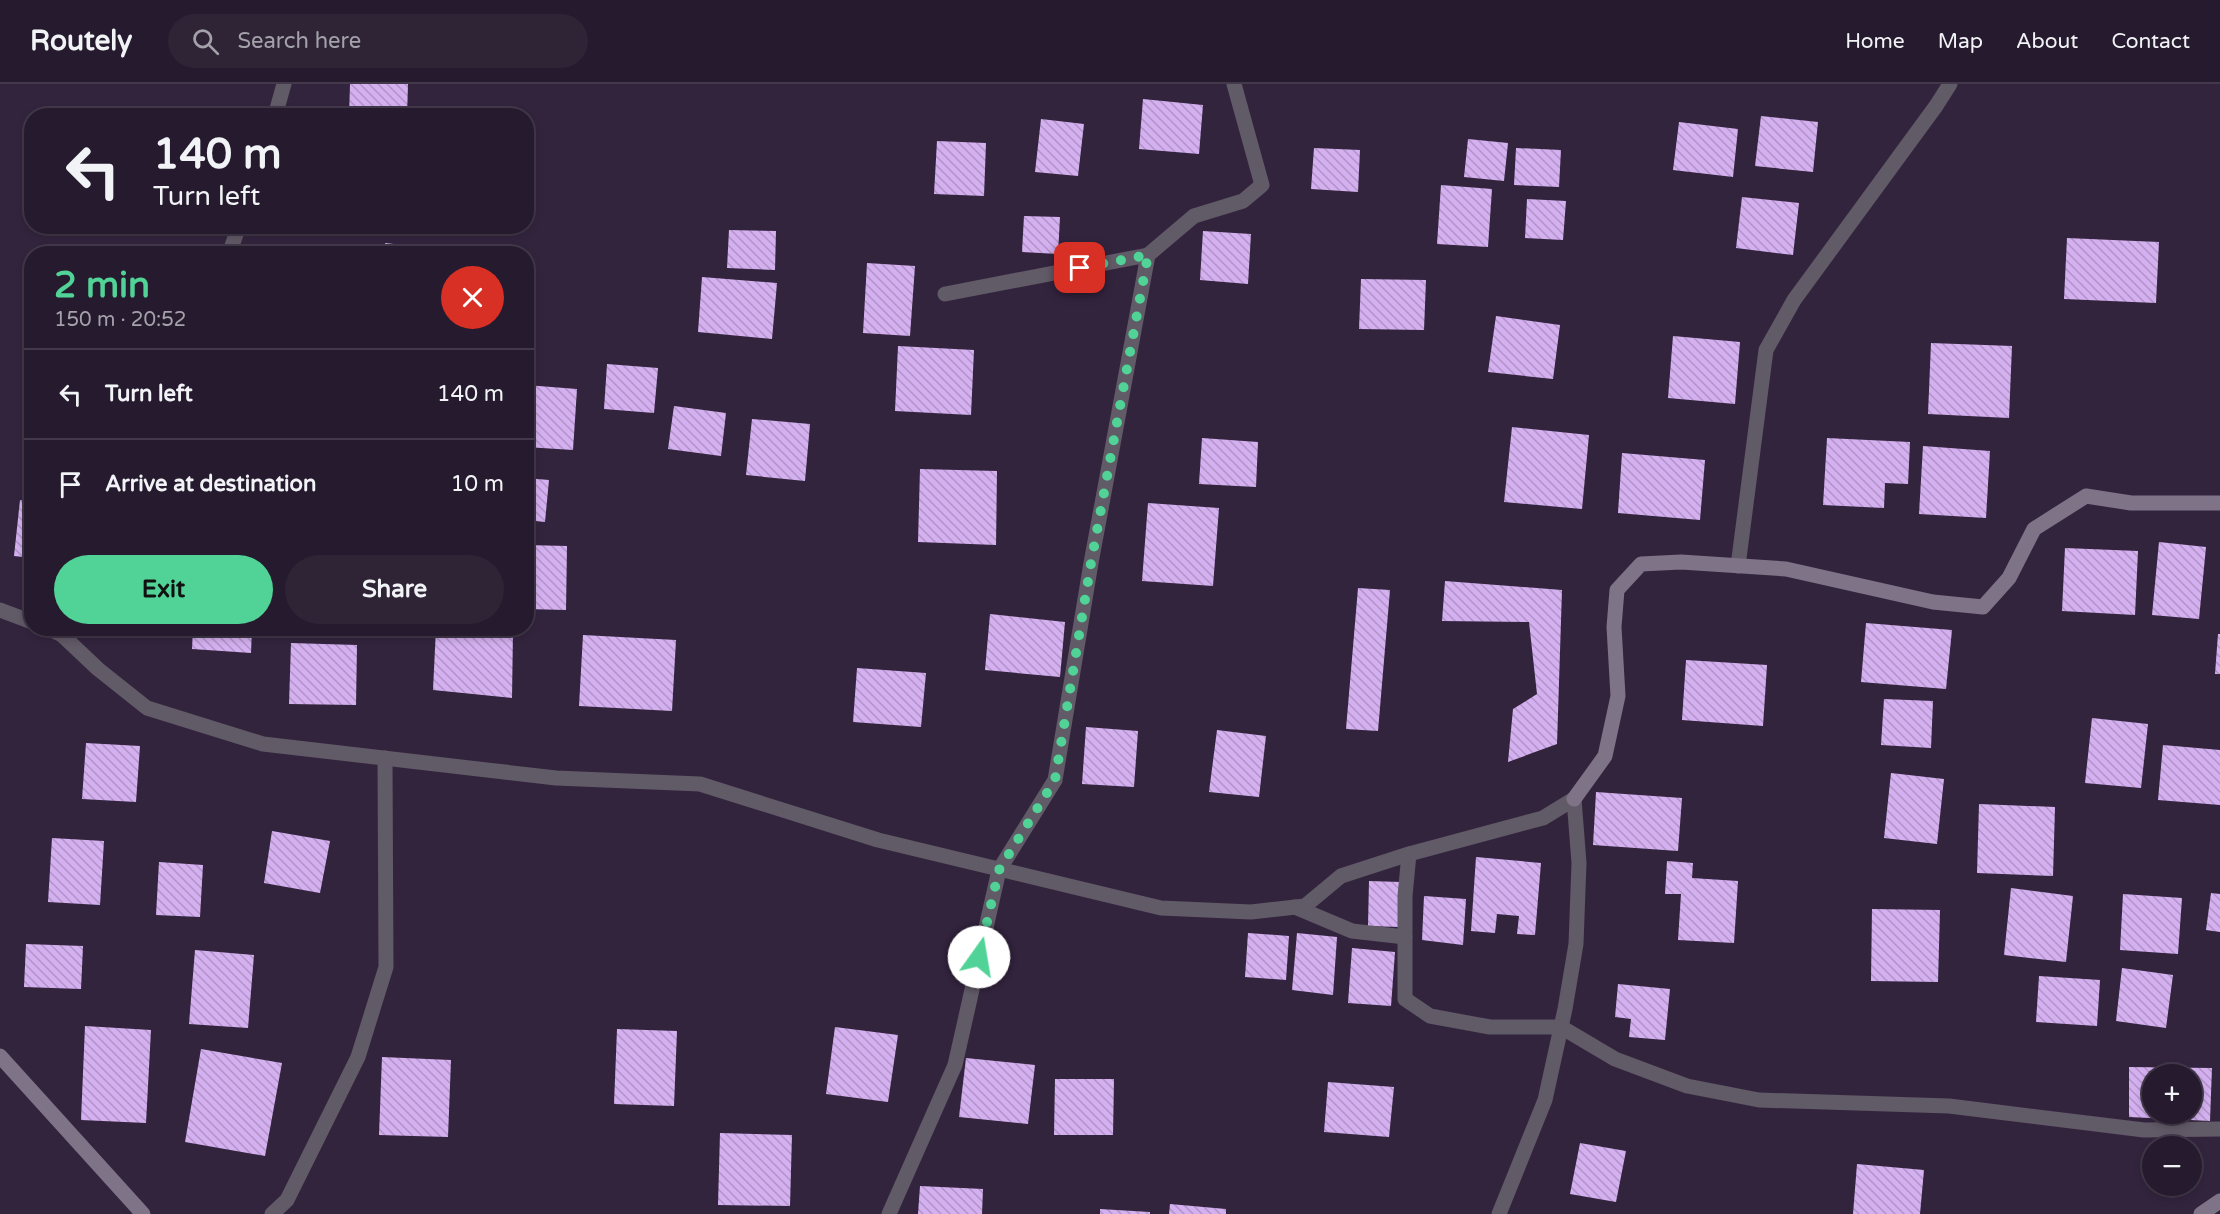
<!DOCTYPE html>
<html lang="en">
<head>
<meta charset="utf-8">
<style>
	body { margin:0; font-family:"Varela Round",sans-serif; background:#2e2436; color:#f1f3f6; height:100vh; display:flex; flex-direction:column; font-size:22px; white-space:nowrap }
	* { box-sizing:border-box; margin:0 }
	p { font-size:20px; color:#a4a1aa }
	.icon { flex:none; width:33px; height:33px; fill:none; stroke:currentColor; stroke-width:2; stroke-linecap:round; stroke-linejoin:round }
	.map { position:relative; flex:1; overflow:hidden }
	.drawer { position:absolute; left:24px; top:162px; width:510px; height:390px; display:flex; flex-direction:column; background:#261b2e; border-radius:24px; box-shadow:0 3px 9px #0003,0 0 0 2px #42394a }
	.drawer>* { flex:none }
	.banner { position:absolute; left:24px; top:24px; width:510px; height:126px; border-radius:24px; box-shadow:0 3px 9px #0003,0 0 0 2px #42394a; background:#261b2e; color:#f1f3f6; overflow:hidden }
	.buttons { position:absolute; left:2142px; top:980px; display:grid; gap:12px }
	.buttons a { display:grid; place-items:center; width:60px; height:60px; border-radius:50%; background:#261b2e; box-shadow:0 3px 9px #0003,0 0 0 2px #42394a; font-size:30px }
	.pin { position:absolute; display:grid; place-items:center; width:51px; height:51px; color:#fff; margin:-26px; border-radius:12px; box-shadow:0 3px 9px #0006 }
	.me { position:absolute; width:66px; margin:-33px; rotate:13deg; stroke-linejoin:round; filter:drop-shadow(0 0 4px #0008) }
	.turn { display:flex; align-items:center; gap:21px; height:126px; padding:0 30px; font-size:27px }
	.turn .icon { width:78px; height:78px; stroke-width:2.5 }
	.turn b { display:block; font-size:42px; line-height:51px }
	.round { display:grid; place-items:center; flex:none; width:63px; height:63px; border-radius:32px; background:#2e2436 }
	.overview { display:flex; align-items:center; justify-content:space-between; height:102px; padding:0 30px }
	h1 { font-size:36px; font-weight:700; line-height:45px; color:#51d397 }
	.action { display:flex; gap:12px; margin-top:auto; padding:12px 30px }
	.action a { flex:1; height:69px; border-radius:36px; background:#51d397; color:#111; font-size:24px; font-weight:700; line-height:69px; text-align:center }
	.action a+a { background:#2e2436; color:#f1f3f6 }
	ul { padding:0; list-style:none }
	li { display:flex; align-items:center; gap:18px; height:90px; padding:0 30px; border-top:2px solid #42394a }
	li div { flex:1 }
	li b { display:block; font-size:22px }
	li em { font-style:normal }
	header { display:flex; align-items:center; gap:36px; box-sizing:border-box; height:84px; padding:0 30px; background:#261b2e; border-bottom:2px solid #42394a }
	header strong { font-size:28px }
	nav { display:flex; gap:33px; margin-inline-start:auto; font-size:21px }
	.search { width:420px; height:54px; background:#2e2436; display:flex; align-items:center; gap:15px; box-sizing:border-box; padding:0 21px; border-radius:33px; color:#a4a1aa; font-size:22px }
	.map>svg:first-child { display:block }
</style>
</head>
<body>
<header>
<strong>Routely</strong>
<div class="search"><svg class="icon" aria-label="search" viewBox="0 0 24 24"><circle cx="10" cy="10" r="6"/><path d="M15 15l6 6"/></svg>Search here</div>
<nav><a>Home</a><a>Map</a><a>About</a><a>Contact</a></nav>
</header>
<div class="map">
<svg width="2220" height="1130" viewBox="0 0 2220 1130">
	<defs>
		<pattern id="building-back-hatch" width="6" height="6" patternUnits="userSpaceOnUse" patternTransform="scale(1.5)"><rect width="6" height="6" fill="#d4b0f0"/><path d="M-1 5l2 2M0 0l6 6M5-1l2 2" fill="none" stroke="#b094c5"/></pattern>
	</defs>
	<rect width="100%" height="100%" fill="#33243e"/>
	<g fill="url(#building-back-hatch)" fill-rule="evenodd">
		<path d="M 350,0 L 408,0 L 407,32 L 349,32 Z"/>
		<path d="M 1143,15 L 1203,21 L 1199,70 L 1139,65 Z"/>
		<path d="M 1761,32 L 1818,38 L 1813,88 L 1755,82 Z"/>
		<path d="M 1041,35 L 1084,40 L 1078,92 L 1035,88 Z"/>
		<path d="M 1679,38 L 1738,45 L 1733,93 L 1673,86 Z"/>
		<path d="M 1468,55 L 1508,59 L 1504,97 L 1464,93 Z"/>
		<path d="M 937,57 L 986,59 L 984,112 L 934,110 Z"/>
		<path d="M 1314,64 L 1360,66 L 1358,108 L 1311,105 Z"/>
		<path d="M 1516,64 L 1561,66 L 1559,103 L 1514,101 Z"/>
		<path d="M 1441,101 L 1492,105 L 1488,163 L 1437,160 Z"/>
		<path d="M 1742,113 L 1799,119 L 1793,171 L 1736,164 Z"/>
		<path d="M 1527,115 L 1566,117 L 1563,156 L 1525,154 Z"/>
		<path d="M 1024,132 L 1060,133 L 1058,170 L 1022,168 Z"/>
		<path d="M 729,146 L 776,147 L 775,186 L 727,184 Z"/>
		<path d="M 1203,147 L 1251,150 L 1248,200 L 1200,196 Z"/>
		<path d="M 2067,154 L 2159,158 L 2156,219 L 2064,215 Z"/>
		<path d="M 385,159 L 430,164 L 430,170 L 384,170 Z"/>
		<path d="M 867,179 L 915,182 L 910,252 L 863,249 Z"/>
		<path d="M 702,193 L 777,199 L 772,255 L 698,248 Z"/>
		<path d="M 1361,195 L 1426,196 L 1424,246 L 1359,245 Z"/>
		<path d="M 1496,232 L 1560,241 L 1553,295 L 1488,288 Z"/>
		<path d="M 1673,252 L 1740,258 L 1735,320 L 1668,314 Z"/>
		<path d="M 1931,259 L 2012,262 L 2009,334 L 1928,330 Z"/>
		<path d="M 898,262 L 974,266 L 971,331 L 895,327 Z"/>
		<path d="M 607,280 L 658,284 L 654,329 L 604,325 Z"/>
		<path d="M 526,301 L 577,305 L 573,366 L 526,363 Z"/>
		<path d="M 674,322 L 726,329 L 721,372 L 668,365 Z"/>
		<path d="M 752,335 L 810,340 L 805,397 L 746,391 Z"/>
		<path d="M 1512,343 L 1589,351 L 1582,425 L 1504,418 Z"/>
		<path d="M 1202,354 L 1258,358 L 1256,403 L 1199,400 Z"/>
		<path d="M 1827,354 L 1910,358 L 1908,400 L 1885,399 L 1884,424 L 1823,421 Z"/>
		<path d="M 1923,362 L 1990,367 L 1986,434 L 1919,430 Z"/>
		<path d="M 1622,369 L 1705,376 L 1700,436 L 1618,429 Z"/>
		<path d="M 920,385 L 997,387 L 996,461 L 918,458 Z"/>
		<path d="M 526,394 L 549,396 L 545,438 L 526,436 Z"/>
		<path d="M 20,416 L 32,418 L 32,474 L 14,472 Z"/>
		<path d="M 1148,419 L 1219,424 L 1213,502 L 1142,497 Z"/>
		<path d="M 2159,458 L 2206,463 L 2199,535 L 2152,531 Z"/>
		<path d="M 526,461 L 567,462 L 566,526 L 526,525 Z"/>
		<path d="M 2065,464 L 2138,467 L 2135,531 L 2062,527 Z"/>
		<path d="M 1445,497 L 1562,506 L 1557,660 L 1508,678 L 1513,625 L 1537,610 L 1529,538 L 1442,537 Z"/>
		<path d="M 1358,504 L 1390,506 L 1378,647 L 1346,645 Z"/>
		<path d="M 990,530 L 1065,538 L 1060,593 L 985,586 Z"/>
		<path d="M 1866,539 L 1952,546 L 1946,605 L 1861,598 Z"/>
		<path d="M 193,544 L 252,544 L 251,569 L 192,565 Z"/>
		<path d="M 436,544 L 513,546 L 512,614 L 433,606 Z"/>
		<path d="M 2218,550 L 2220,550 L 2220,590 L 2215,590 Z"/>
		<path d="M 583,551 L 676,556 L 672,627 L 579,622 Z"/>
		<path d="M 291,559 L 357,561 L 356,621 L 289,620 Z"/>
		<path d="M 1686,576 L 1767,581 L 1763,642 L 1682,636 Z"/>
		<path d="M 857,584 L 926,589 L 921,643 L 853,638 Z"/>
		<path d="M 1884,615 L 1933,617 L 1931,664 L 1881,661 Z"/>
		<path d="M 2092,634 L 2148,640 L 2141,704 L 2085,699 Z"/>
		<path d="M 1086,643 L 1138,647 L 1134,703 L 1082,700 Z"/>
		<path d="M 1217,646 L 1266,652 L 1259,713 L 1209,708 Z"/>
		<path d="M 86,659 L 140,662 L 136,718 L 82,715 Z"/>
		<path d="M 2163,661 L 2220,666 L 2220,721 L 2158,716 Z"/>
		<path d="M 1891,689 L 1944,695 L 1937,760 L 1884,754 Z"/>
		<path d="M 1596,708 L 1682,714 L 1678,767 L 1593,761 Z"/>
		<path d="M 1979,720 L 2055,723 L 2053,792 L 1977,789 Z"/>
		<path d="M 272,747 L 330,757 L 320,809 L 264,799 Z"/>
		<path d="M 52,754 L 104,757 L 100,821 L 48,818 Z"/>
		<path d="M 1476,773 L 1541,779 L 1535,851 L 1517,850 L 1519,832 L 1497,830 L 1495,849 L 1471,847 Z"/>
		<path d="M 1667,777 L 1693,779 L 1692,794 L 1738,797 L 1734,859 L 1678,856 L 1681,810 L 1665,810 Z"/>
		<path d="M 159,778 L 203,781 L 200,833 L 156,831 Z"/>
		<path d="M 1369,797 L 1401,798 L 1399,843 L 1368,842 Z"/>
		<path d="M 2011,804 L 2073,812 L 2066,878 L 2004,871 Z"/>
		<path d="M 2211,809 L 2220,810 L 2220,848 L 2206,846 Z"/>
		<path d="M 2123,810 L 2182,814 L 2178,870 L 2120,866 Z"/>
		<path d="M 1424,812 L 1466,815 L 1463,861 L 1422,856 Z"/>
		<path d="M 1872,825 L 1940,826 L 1938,898 L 1871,897 Z"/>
		<path d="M 1248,849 L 1289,852 L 1286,896 L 1245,893 Z"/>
		<path d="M 1297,849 L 1337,853 L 1333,911 L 1292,906 Z"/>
		<path d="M 26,860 L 83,862 L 81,905 L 24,903 Z"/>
		<path d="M 1352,864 L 1395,868 L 1391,922 L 1348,919 Z"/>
		<path d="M 195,866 L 254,871 L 248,944 L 189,940 Z"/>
		<path d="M 2122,884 L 2173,891 L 2166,944 L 2116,937 Z"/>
		<path d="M 2039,892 L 2100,896 L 2097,942 L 2036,938 Z"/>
		<path d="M 1618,900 L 1670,905 L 1665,956 L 1629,953 L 1631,935 L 1615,933 Z"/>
		<path d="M 85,942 L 151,946 L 146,1039 L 81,1036 Z"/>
		<path d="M 835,943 L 898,951 L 888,1018 L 826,1010 Z"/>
		<path d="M 617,945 L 677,947 L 674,1022 L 614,1020 Z"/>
		<path d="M 201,965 L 282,979 L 265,1072 L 185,1058 Z"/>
		<path d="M 382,973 L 451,976 L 448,1053 L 379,1051 Z"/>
		<path d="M 966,974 L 1035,981 L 1028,1040 L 959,1033 Z"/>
		<path d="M 2129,983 L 2212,984 L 2210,1037 L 2129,1033 ZM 2152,990 L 2192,990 L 2192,1029 L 2152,1029 Z"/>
		<path d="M 1055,995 L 1114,995 L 1113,1051 L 1054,1051 Z"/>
		<path d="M 1328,998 L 1394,1003 L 1389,1053 L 1324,1048 Z"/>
		<path d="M 720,1049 L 792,1051 L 790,1122 L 718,1121 Z"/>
		<path d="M 1580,1059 L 1626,1067 L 1616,1118 L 1570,1110 Z"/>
		<path d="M 1857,1080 L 1924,1086 L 1920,1130 L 1853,1130 Z"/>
		<path d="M 920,1102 L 983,1105 L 982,1130 L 918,1130 Z"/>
		<path d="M 1170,1120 L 1226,1125 L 1226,1130 L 1169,1130 Z"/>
		<path d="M 1100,1125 L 1150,1128 L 1150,1130 L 1100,1130 Z"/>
	</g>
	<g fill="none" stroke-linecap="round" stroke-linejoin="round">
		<g stroke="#615a67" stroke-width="15">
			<path d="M 275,32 L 284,0"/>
			<path d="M 229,170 L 239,142"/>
			<path d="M 1148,171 L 1194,132 L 1243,117 L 1262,101 L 1234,0"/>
			<path d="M 1738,482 L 1766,266 L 1794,216 L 1936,22 L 1950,0"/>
			<path d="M 0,526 L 32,538"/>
			<path d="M 47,544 L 62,551 L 98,585 L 147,624 L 263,660 L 556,694 L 700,700 L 878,756 L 1161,824 L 1251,828 L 1305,822 L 1341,792 L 1409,770 L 1543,734 L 1574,715 L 1579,779 L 1576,860 L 1565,925 L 1545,1016 L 1499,1130"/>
			<path d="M 1409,770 L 1405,812 L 1405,915 L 1430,932 L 1490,943 L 1561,943 L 1615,975 L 1687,1002 L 1759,1016 L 1949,1022 L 2144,1046 L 2220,1045"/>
			<path d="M 1295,823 L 1352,847 L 1405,853"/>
			<path d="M 272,1130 L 287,1116 L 358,973 L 386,883 L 385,674"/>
			<path d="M 889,1130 L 955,981 L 999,786 L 1055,696 L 1091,479 L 1148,171 L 945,210"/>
		</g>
		<g stroke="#7f7388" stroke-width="15">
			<path d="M 1574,715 L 1605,672 L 1618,612 L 1614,543 L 1617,506 L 1641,480 L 1681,478 L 1786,485 L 1933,518 L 1983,523 L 2009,494 L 2034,445 L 2086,412 L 2131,419 L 2220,419"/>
			<path d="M 0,972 L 143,1130"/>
			<path d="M 2201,1130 L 2220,1117"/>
		</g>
	</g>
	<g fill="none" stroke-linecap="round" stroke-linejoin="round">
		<path stroke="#51d397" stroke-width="10" stroke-dasharray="0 18" d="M 979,873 L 999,786 L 1055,696 L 1091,479 L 1148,171 L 1080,184"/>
	</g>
</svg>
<div class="buttons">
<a>+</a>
<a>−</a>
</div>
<div class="pin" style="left:1080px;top:184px;background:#d93025"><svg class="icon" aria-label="arrive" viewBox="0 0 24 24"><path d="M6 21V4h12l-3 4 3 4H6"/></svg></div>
<svg class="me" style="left:979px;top:873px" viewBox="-20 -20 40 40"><circle r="19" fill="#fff"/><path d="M0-13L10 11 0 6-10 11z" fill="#51d397"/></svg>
<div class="banner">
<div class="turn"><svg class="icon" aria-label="left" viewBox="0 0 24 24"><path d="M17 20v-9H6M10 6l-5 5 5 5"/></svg><div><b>140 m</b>Turn left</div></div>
</div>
<section class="drawer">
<div class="overview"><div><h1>2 min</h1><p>150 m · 20:52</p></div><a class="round" style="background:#d93025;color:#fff"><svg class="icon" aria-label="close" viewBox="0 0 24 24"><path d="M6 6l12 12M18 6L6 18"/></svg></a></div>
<ul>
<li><svg class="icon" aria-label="left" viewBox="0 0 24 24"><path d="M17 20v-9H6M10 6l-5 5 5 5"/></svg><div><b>Turn left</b></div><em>140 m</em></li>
<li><svg class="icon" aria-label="arrive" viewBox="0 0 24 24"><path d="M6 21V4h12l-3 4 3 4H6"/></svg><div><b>Arrive at destination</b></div><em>10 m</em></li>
</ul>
<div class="action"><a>Exit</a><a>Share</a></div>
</section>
</div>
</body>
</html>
